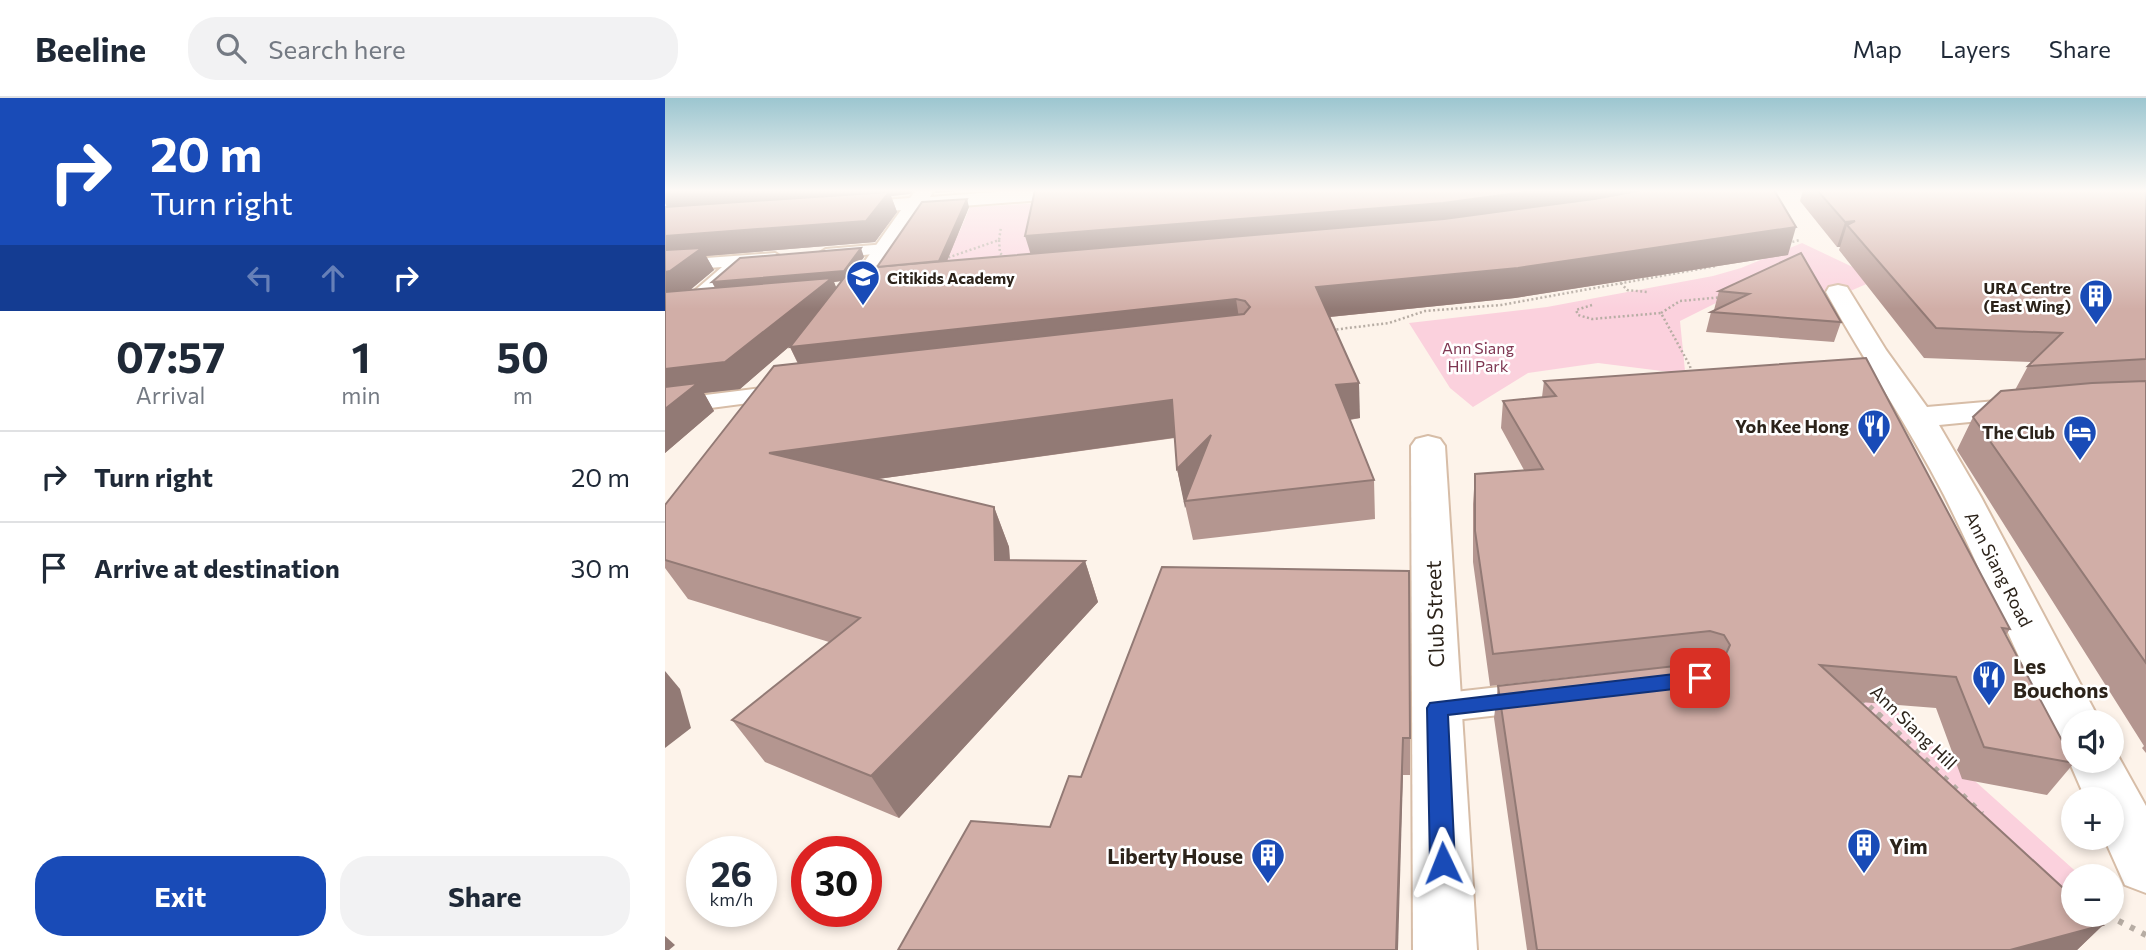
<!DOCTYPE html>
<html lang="en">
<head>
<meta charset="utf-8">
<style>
	body { margin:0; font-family:Commissioner,sans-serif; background:#f2f2f3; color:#1f2937; height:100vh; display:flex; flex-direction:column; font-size:26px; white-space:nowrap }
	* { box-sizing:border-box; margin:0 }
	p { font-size:23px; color:#747a83 }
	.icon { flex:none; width:38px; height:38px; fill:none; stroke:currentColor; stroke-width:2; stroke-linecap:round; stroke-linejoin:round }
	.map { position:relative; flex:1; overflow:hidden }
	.side { display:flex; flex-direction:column; background:#fff; width:665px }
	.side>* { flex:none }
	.hud { background:#194bb7; color:#fff; overflow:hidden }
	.buttons { position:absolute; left:1396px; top:612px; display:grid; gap:14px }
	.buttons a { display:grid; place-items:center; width:63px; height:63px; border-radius:50%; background:#fff; box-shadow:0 4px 10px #0003; font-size:35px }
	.speed { position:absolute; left:21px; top:738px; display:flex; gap:14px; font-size:35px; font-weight:700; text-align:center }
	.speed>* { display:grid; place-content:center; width:91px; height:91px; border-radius:50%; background:#fff; box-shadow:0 4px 10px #0003; line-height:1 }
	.speed small { font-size:18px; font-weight:400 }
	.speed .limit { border:10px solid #d22; background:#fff; color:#111 }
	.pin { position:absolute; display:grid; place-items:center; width:60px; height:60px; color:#fff; margin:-30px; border-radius:14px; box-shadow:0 4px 10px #0006 }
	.me { position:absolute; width:77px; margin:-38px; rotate:358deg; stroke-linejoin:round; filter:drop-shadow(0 0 5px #0008) }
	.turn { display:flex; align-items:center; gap:24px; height:147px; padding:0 35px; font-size:32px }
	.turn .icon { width:91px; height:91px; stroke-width:2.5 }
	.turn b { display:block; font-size:49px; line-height:60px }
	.lanes { display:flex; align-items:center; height:66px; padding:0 35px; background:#0003; justify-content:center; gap:35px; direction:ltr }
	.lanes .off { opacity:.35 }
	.eta { display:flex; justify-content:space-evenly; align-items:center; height:119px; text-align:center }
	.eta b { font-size:42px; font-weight:700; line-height:49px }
	.button { display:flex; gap:14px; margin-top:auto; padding:14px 35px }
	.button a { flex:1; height:80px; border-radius:28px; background:#194bb7; color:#fff; font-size:28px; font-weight:700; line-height:80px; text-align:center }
	.button a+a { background:#f2f2f3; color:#1f2937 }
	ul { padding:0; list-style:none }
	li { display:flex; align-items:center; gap:21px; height:91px; padding:0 35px; border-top:2px solid #e0e1e3 }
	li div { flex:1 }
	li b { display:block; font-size:26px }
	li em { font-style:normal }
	header { display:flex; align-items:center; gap:42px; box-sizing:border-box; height:98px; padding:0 35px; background:#fff; border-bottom:2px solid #e0e1e3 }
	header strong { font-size:33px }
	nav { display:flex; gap:38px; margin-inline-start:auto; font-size:24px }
	.search { width:490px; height:63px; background:#f2f2f3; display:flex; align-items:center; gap:18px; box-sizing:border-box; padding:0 24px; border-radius:28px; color:#747a83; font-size:26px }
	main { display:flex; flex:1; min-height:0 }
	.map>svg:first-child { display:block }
</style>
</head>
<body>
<header>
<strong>Beeline</strong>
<div class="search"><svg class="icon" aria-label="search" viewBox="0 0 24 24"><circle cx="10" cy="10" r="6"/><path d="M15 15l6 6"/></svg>Search here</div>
<nav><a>Map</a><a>Layers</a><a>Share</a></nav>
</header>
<main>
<section class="side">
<div class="hud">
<div class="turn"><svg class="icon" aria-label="right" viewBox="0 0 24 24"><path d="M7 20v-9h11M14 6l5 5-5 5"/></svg><div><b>20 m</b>Turn right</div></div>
<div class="lanes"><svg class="icon off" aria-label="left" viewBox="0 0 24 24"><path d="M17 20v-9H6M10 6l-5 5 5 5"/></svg><svg class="icon off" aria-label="ahead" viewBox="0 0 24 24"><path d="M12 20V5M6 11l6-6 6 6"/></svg><svg class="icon" aria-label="right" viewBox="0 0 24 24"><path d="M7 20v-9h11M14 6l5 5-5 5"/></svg></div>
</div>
<div class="eta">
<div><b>07:57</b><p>Arrival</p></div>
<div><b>1</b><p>min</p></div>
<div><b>50</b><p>m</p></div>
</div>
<ul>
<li><svg class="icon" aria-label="right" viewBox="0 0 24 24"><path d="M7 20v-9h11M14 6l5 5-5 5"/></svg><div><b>Turn right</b></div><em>20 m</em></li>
<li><svg class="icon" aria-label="arrive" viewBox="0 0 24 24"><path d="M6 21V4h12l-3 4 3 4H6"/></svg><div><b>Arrive at destination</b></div><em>30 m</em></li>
</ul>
<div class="button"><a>Exit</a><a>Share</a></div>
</section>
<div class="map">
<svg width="1481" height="852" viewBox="0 0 1481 852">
	<rect width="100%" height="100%" fill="#fdf3ea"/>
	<g fill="#fbd1dd">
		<path d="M 379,105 L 403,162 L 190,194 L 294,135 L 305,109 Z"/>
		<path d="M 1137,145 L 1213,181 L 1176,197 L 1170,206 L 1057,202 L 1015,223 L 1022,293 L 1147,537 L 1417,779 L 1409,779 L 1409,817 L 1435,817 L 1417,843 L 1156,592 L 1013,275 L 933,265 L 863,275 L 808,309 L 785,290 L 744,225 L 882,209 L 1048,178 L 1076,170 Z"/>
	</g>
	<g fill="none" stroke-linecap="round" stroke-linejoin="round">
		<g stroke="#d7bda7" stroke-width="4">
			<g id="lane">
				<path d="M 221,146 L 227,148 L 229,151 L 227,154 L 161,161 L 153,156 L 161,151 Z"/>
				<path d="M 110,155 L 118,160 L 116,163 L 79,167 L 28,212 L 21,214 L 12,208 L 57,169 L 0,173 L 0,163 Z"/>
				<path d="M 122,287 L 130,289 L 133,294 L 130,299 L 0,316 L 0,302 Z"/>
				<path d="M 869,585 L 882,589 L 887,599 L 882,609 L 869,613 L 772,624 L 759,620 L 754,610 L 759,600 L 772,596 Z"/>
			</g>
		</g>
		<g stroke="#d7bda7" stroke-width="4">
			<g id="street">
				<path d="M 251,92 L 269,92 L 265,99 L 356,92 L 440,92 L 431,98 L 257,111 L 199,199 L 190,201 L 181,199 L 178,194 L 236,112 L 178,117 L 168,111 L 178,105 L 245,100 Z"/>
				<path d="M 1173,187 L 1182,189 L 1221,252 L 1262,309 L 1366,300 L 1377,302 L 1382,309 L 1377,316 L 1366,318 L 1274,327 L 1316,399 L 1436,625 L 1409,625 L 1409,645 L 1393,639 C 1352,560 1319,477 1279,397 C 1243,327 1199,263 1161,194 L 1164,189 Z"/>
				<path d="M 763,338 L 775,341 L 780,348 L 812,852 L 748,852 L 746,348 L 751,341 Z"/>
				<path d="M 1447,647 L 1481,708 L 1481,795 L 1460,787 L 1439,740 L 1447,740 L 1447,702 L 1421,702 L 1404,663 L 1409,653 L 1409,663 L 1447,663 Z"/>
			</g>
		</g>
		<g stroke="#b7ada4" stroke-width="2.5" stroke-dasharray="2 2.5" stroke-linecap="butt">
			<path d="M 334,142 L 335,155 L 340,160"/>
			<path d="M 1123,145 L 1135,142"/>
			<path d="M 279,161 L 334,142 L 336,129"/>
			<path d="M 956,185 L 962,192 L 982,194"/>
			<path d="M 927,207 L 911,212 L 913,217 L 927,221 L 996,215 L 1025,268 L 1027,279"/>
			<path d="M 996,215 L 1015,203 L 1058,199"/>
			<path d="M 667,232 L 724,225 L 760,213 L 836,207 L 1051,168"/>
		</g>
		<path stroke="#b7ada4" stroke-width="5" stroke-dasharray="4.5 6" stroke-linecap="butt" d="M 1197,601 L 1215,618"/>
		<g stroke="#b7ada4" stroke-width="6" stroke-dasharray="5 8" stroke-linecap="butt">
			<path d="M 1213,616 L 1317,716"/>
			<path d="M 1442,817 L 1481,837"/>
		</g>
		<use href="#lane" fill="#fff" fill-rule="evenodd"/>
		<use href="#street" fill="#fff" fill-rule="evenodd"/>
	</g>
	<g fill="#b49690" fill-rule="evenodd">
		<path d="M 1138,92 L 1481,92 L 1481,655 L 1477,650 L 1479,648 L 1292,352 L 1308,319 L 1350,292 L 1363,268 L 1366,264 L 1259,260 L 1174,152 L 1175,149 L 1172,149 L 1135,103 Z"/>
		<path d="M 245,96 L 226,98 L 232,114 L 210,144 L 41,158 L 49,172 L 25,192 L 50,190 L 47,184 L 199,159 L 191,171 L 212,169 L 304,109 L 282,163 L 1123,157 L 850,200 L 665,219 L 695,320 L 685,322 L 709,382 L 710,421 L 528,442 L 512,371 L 510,340 L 213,381 L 329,409 L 344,449 L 345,462 L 420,463 L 433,504 L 234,720 L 100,664 L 67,622 L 164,544 L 23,501 L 0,470 L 0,407 L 133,266 L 125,249 L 125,248 L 75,291 L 39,295 L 49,313 L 0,355 L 0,109 ZM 176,183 L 171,190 L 169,184 Z"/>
		<path d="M 1136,155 L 1176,224 L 1169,244 L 1041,234 L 1046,214 L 1049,212 L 1054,193 Z"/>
		<path d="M 879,283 L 1345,531 L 1341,537 L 1409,665 L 1382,697 L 1297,681 L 1271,610 L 1195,604 L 1438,827 L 1412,852 L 862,852 L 829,620 L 833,588 L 1036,565 L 825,588 L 808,464 L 808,406 L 810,376 L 859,372 L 836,330 L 838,303 L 877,299 Z"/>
		<path d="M 497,469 L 745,640 L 745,677 L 738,677 L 385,729 L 416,679 Z"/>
	</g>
	<g fill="#927a75">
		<path d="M 0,92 L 249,92 L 245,96 L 226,98 L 232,114 L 210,144 L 41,158 L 49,172 L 19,197 L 0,199 L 0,138 L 4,113 L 0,105 Z"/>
		<path d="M 269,92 L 312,92 L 270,95 Z"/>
		<path d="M 874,92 L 1018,92 L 778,131 L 369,167 L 360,138 Z"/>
		<path d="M 302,101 L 304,109 L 277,175 L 214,180 Z"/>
		<path d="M 1190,123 L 1182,127 L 1175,149 L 1172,149 L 1180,124 Z"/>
		<path d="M 1131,129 L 1123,157 L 850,200 L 654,220 L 651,189 Z"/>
		<path d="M 196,150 L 199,159 L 183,182 L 169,184 L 177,203 L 75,291 L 39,295 L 49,313 L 0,355 L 0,271 L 53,194 L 47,184 Z"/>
		<path d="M 571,201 L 576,233 L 142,283 L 125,249 Z"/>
		<path d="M 694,285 L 695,320 L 673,323 L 671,287 Z"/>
		<path d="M 507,302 L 514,339 L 126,393 L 104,355 Z"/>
		<path d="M 546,337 L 520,403 L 521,408 L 520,410 L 512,371 Z"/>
		<path d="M 329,409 L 344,449 L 347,503 L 330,462 Z"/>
		<path d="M 420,463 L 433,504 L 234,720 L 206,678 Z"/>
		<path d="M 0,573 L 15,591 L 26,630 L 0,650 Z"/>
		<path d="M 738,640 L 738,677 L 733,852 L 731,852 Z"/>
		<path d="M 1438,827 L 1412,852 L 1345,852 Z"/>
		<path d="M 0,838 L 10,847 L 4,852 L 0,852 Z"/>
	</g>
	<g fill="#d1aea7" stroke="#927a75" stroke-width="2">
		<path d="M 370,92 L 874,92 L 778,105 L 360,138 Z"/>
		<path d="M 978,92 L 1109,92 L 1131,129 L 853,170 L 651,189 L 694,285 L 671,287 L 709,382 L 520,403 L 546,337 L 512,371 L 507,302 L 104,355 L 329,409 L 330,462 L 420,463 L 206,678 L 67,622 L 195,520 L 0,462 L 0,407 L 109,268 L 579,216 L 585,209 L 580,203 L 571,201 L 125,249 L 186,171 L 779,121 L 929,101 Z"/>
		<path d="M 1152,92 L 1481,92 L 1481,261 L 1363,268 L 1397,235 L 1271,230 L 1182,127 L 1190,123 L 1180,124 Z"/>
		<path d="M 224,94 L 201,123 L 0,138 L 0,109 Z"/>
		<path d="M 302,101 L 274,163 L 212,169 L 257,104 Z"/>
		<path d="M 37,150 L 5,173 L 0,174 L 0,152 Z"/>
		<path d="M 196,150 L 179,173 L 47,184 L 75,160 Z"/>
		<path d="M 1136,155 L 1176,224 L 1046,214 L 1084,196 L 1054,193 Z"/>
		<path d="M 167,180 L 60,264 L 0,271 L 0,194 Z"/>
		<path d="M 1201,260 L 1345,531 L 1337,530 L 1409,665 L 1319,649 L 1291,579 L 1155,567 L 1409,800 L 1409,817 L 1427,817 L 1438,827 L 1345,852 L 872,852 L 833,588 L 1046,564 L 1060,558 L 1065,547 L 1059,537 L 1045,533 L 828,556 L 810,433 L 810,376 L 878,371 L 838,303 L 891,298 L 879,283 Z"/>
		<path d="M 1481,283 L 1481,565 L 1308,319 L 1336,293 L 1427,285 Z"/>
		<path d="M 33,285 L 0,311 L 0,289 Z"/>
		<path d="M 497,469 L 744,473 L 745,640 L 738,640 L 731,852 L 233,852 L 306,723 L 385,729 L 404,678 L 416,679 Z"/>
	</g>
	<linearGradient id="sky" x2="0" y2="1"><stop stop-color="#9cc6d0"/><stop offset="0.44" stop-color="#fefaf6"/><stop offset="1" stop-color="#fefaf6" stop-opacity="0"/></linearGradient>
	<rect width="1481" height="211" fill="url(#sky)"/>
	<path fill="#194bb7" stroke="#103177" stroke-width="2" d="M 1035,573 L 1042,575 L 1045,580 L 1042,585 L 1035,588 L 783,617 L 790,765 L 786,773 L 778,776 L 769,773 L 765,765 L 762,610 L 765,605 Z"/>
	<defs>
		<g id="school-pin" transform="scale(1.75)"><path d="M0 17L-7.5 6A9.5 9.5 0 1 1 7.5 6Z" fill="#194bb7" stroke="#fff"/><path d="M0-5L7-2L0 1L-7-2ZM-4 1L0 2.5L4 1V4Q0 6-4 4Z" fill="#fff"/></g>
		<g id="building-pin" transform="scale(1.75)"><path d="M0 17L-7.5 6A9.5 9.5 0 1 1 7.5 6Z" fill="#194bb7" stroke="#fff"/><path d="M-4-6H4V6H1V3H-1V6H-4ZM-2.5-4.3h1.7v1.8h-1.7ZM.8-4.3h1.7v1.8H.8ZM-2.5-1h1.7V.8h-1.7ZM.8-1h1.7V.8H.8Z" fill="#fff"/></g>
		<g id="restaurant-pin" transform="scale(1.75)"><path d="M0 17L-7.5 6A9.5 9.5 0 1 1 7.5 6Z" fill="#194bb7" stroke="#fff"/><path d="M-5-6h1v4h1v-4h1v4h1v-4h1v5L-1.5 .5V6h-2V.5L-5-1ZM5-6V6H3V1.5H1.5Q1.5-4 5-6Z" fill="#fff"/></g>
		<g id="hotel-pin" transform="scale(1.75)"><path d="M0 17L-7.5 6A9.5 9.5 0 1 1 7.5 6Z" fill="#194bb7" stroke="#fff"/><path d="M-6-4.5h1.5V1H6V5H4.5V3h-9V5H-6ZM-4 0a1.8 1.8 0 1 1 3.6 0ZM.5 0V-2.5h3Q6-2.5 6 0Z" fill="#fff"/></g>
	</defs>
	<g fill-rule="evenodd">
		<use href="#school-pin" x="198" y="179"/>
		<use href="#building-pin" x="1431" y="198"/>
		<use href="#restaurant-pin" x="1209" y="328"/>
		<use href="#hotel-pin" x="1415" y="334"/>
		<use href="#restaurant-pin" x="1324" y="579"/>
		<use href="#building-pin" x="1199" y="747"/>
		<use href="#building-pin" x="603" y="757"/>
	</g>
	<g text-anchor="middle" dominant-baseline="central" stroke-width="5" stroke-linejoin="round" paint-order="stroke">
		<g font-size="16" font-weight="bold" fill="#2c231a" stroke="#fff" text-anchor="start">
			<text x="222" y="179">Citikids Academy</text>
			<text x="1406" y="189" text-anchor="end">URA Centre<tspan x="1406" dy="18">(East Wing)</tspan></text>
		</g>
		<g font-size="16" fill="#7e3651" stroke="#fff">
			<text x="813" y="249">Ann Siang<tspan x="813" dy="18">Hill Park</tspan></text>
		</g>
		<g font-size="18" font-weight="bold" fill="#2c231a" stroke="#fff" text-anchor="end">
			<text x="1184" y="328">Yoh Kee Hong</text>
			<text x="1390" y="334">The Club</text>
		</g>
		<g font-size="18" fill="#2c231a" stroke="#fff">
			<text transform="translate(1334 471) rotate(63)">Ann Siang Road</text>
			<text transform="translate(1249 629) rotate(44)">Ann Siang Hill</text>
		</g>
		<g font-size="21" fill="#2c231a" stroke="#fff">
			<text transform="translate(769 516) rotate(-92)">Club Street</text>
		</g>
		<g font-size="21" font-weight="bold" fill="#2c231a" stroke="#fff" text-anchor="start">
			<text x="1348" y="567">Les<tspan x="1348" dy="24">Bouchons</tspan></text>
			<text x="1224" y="747">Yim</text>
			<text x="578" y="757" text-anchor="end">Liberty House</text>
		</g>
	</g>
</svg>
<div class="buttons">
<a><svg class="icon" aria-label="sound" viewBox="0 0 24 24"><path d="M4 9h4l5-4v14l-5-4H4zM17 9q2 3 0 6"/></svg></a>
<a>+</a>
<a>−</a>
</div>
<div class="speed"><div>26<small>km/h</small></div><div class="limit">30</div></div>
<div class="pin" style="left:1035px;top:580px;background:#d93025"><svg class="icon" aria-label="arrive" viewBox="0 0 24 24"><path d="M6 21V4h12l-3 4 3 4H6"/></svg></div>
<svg class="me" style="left:778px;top:765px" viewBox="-20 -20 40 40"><path d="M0-17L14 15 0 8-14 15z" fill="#194bb7" stroke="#fff" stroke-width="4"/></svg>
</div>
</main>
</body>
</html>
